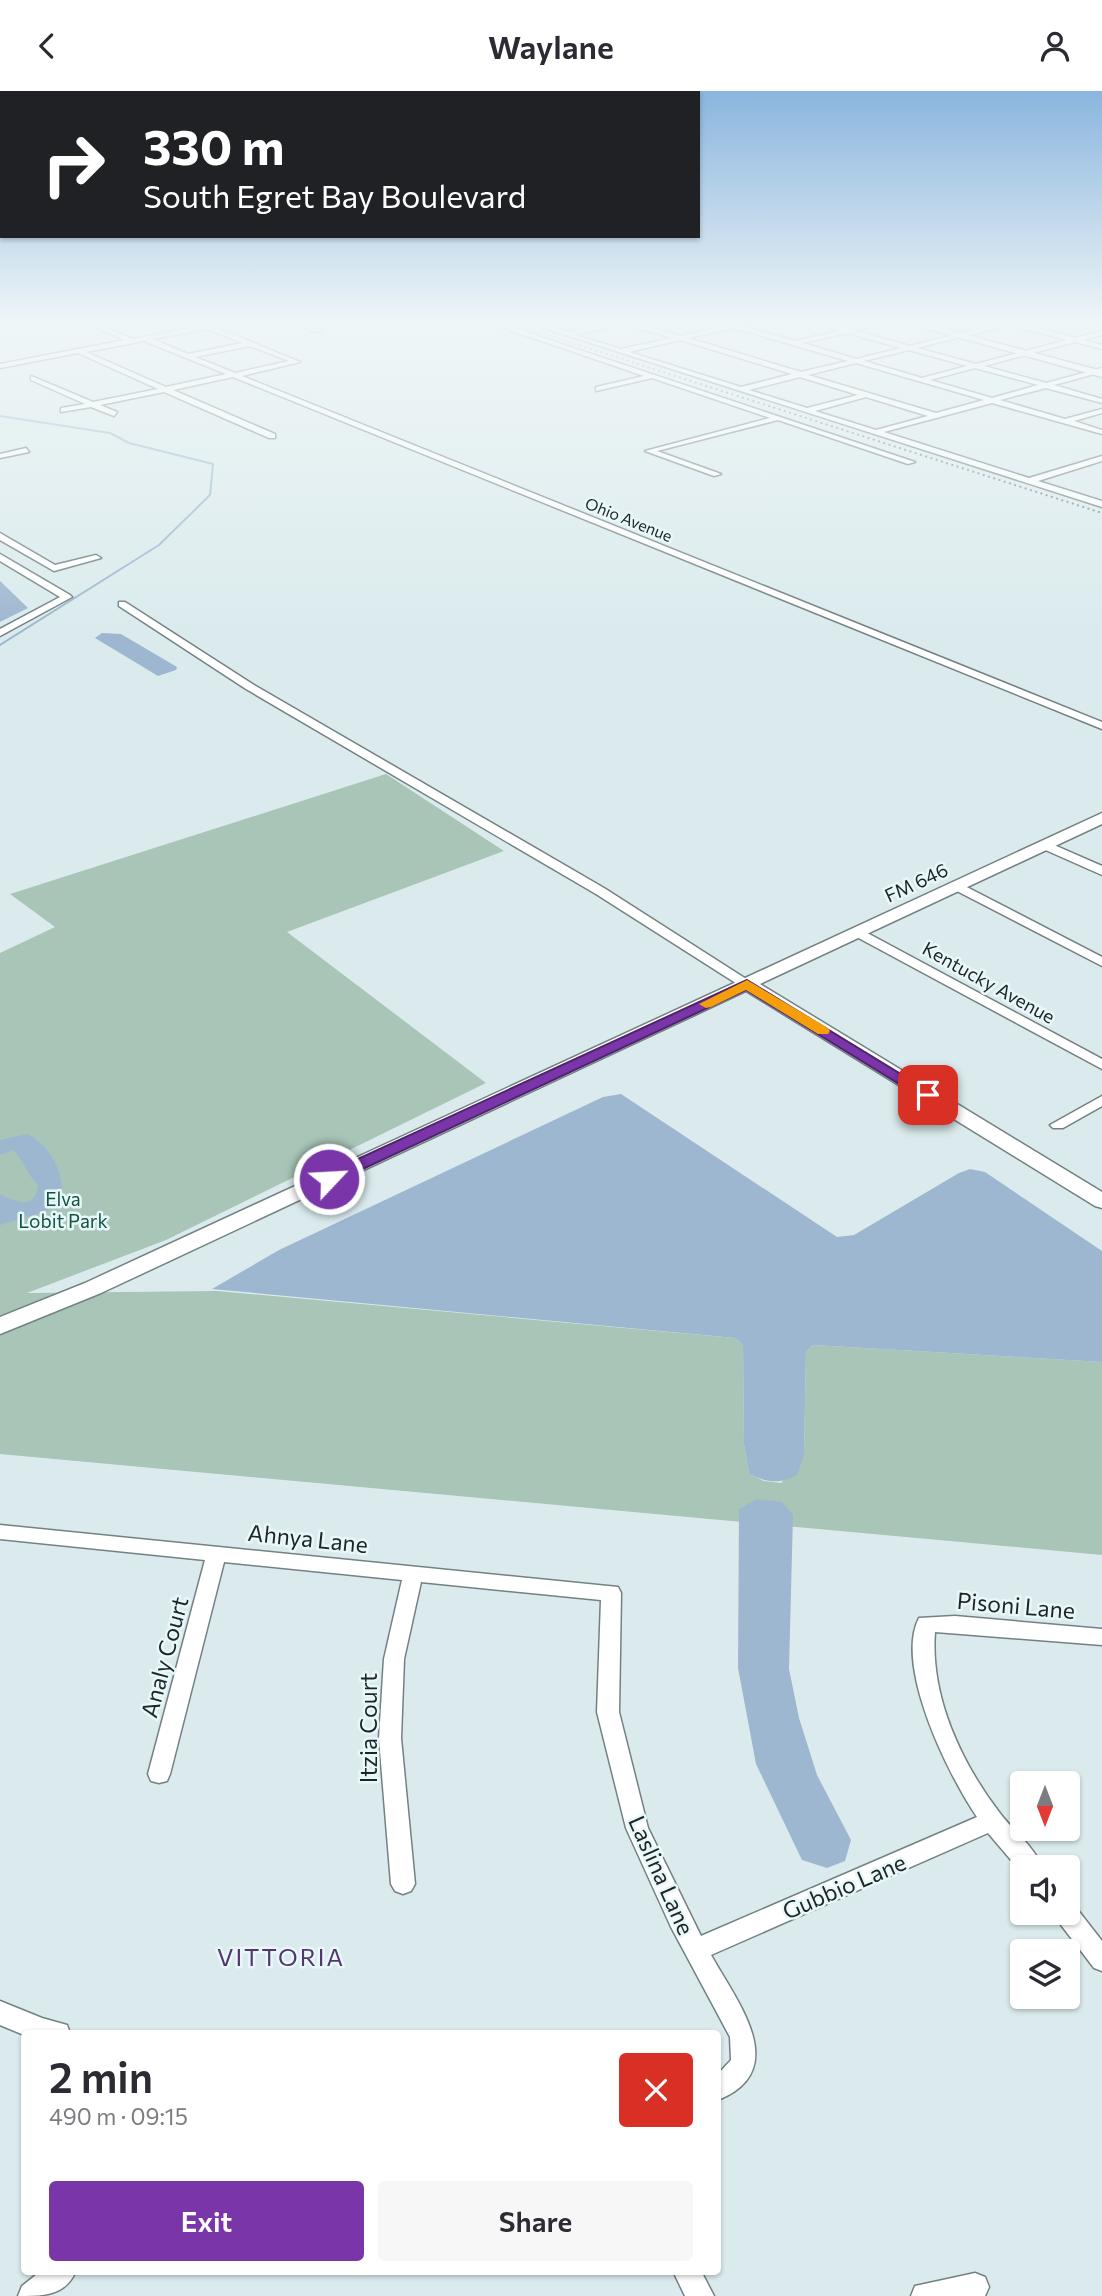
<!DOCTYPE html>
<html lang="en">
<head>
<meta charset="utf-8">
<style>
	body { margin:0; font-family:Commissioner,sans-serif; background:#f7f7f7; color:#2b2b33; height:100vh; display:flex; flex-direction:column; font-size:26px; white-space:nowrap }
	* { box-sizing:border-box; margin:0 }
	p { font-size:23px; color:#7c7c81 }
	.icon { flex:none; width:38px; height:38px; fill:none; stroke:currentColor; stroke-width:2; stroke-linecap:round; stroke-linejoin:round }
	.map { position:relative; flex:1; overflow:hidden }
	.sheet { position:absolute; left:21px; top:1939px; width:700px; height:245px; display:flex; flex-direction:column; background:#fff; border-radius:7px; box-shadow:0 2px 5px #0004 }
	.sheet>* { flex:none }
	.guide { position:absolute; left:0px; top:0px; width:700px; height:147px; box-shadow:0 2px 5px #0004; background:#202124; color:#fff; overflow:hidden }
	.needle { width:46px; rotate:180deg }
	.controls { position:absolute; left:1010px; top:1680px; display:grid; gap:14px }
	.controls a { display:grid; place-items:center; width:70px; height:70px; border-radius:7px; background:#fff; box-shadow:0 2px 5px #0004; font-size:35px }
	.pin { position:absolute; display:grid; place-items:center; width:60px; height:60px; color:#fff; margin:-30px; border-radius:14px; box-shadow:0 4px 10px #0006 }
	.me { position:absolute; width:77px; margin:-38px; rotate:65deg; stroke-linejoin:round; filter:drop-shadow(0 0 5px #0008) }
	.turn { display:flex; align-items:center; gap:24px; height:147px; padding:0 28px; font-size:32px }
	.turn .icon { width:91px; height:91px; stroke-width:2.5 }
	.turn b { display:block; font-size:49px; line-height:60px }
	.round { display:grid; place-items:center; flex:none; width:74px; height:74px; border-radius:7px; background:#f7f7f7 }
	.head { display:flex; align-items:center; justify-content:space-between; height:119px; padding:0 28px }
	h1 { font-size:42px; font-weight:600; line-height:52px }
	.cta { display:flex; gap:14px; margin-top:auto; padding:14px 28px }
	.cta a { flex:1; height:80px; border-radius:7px; background:#7a36a9; color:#fff; font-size:28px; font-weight:600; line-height:80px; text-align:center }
	.cta a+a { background:#f7f7f7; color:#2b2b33 }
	header { display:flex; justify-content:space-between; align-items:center; height:91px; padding:0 28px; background:#fff; font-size:32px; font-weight:600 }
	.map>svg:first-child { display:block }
</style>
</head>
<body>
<header><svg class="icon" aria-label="back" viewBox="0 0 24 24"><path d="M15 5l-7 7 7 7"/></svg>Waylane<svg class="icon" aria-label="person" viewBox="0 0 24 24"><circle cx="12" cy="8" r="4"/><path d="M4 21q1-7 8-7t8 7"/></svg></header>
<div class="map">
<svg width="1102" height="2205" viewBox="0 0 1102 2205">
	<rect width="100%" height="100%" fill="#dbebed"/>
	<path fill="#a8c5b7" d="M 386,683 L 504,760 L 287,841 L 486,992 L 166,1149 L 27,1202 L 217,1200 L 735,1247 L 743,1254 L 744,1354 L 749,1383 L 764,1390 L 781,1392 L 804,1364 L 806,1261 L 813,1254 L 1102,1271 L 1102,1464 L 0,1363 L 0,862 L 55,836 L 10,803 Z"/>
	<g fill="#9eb7d0">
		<path d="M 0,490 L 28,517 L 0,531 Z"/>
		<path d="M 102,542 L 121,543 L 177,576 L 176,579 L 158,585 L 95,547 Z"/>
		<path d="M 621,1003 L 837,1146 L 854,1144 L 959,1082 L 970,1078 L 985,1081 L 1102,1160 L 1102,1271 L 813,1254 L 806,1261 L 804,1364 L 797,1384 C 779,1393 768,1392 749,1383 L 744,1354 L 743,1254 L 735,1247 L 212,1198 L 279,1159 L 603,1006 Z"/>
		<path d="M 27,1043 C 50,1053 68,1087 60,1111 L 44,1121 L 0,1134 L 0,1103 C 15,1111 36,1120 38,1093 C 26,1083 24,1069 13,1059 L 0,1064 L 0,1049 Z"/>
		<path d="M 757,1408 L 782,1411 L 793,1424 L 789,1578 L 799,1627 L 817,1684 L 851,1749 L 845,1770 L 827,1777 L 802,1769 L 756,1673 L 738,1577 L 739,1418 Z"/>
	</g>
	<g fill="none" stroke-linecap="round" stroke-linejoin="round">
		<path stroke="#9eb7d0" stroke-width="2" d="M 0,325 L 110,342 L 129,352 L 213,373 L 210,404 L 159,454 L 0,554"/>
		<g stroke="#738183" stroke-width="3">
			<g id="minor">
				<path d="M 78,229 L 87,229 L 133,248 L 231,229 L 246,229 L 215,236 L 300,271 L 242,285 L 1102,631 L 1102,638 L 233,286 L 173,299 L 275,343 L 275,347 L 269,347 L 164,301 L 100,314 L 117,321 L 114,325 L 91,316 L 61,321 L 61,317 L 85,313 L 31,289 L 31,285 L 93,311 L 158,298 L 78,262 L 0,277 L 0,273 L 125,249 ZM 207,238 L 243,252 L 188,263 L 152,248 ZM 144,250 L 226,283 L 166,296 L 86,261 ZM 250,255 L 289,270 L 235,282 L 195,266 Z"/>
				<path d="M 284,229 L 294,229 L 321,240 L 316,241 Z"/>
				<path d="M 480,229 L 490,229 L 915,371 L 908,373 L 778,329 L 657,360 L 721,383 L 714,385 L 645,360 L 770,327 L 652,287 L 596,300 L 596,296 L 644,285 Z"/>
				<path d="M 519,229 L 530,229 L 568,241 L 617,229 L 628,229 L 680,245 L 726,235 L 711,229 L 734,233 L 763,229 L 742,235 L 795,250 L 840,240 L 806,229 C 821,229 836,238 850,237 C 866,235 879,229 895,229 L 855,240 L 910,255 L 1013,229 L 1025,229 L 1017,232 L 1075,247 L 1102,240 L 1102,244 L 1083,249 L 1102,254 L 1102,258 L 1075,251 L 984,275 L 1046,292 L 1102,277 L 1102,281 L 1054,294 L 1102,308 L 1102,312 L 1046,297 L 1000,309 L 1065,328 L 1102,318 L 1102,322 L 1074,330 L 1102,339 L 1102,343 L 992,312 L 884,341 L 1029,387 L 1102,365 L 1102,370 L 1038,390 L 1102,410 L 1102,416 ZM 625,233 L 672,247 L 621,258 L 575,244 ZM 1009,234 L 1067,249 L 976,273 L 917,257 ZM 734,237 L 848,270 L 801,281 L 688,247 ZM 847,242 L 901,257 L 856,268 L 803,252 ZM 680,249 L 792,283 L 741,296 L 629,261 ZM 909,259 L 967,275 L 922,287 L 864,270 ZM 856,272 L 984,309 L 936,322 L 808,284 ZM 975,277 L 1038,294 L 992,307 L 930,289 ZM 800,286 L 858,304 L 807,317 L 749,299 ZM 866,306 L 928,325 L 876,339 L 815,320 Z"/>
				<path d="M 1090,229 L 1102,230 L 1102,234 L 1091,230 Z"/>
				<path d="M 26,357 L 29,361 L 0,367 L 0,363 Z"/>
				<path d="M 0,442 L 55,474 L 96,464 L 101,467 L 54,480 L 0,449 Z"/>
				<path d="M 0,463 L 70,504 L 72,506 L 0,545 L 0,538 L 60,506 L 0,470 Z"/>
				<path d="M 119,511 L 125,511 L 254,594 L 604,797 L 754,893 L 747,897 L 742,896 L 596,803 L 246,598 L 119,515 Z"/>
				<path d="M 1045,750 L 1102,775 L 1102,784 L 1041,757 L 1039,754 Z"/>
				<path d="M 957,791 L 1102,866 L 1102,875 L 953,798 L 953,792 Z"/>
				<path d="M 858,837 L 1102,968 L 1102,978 L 853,844 L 852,841 Z"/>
				<path d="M 1102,1005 L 1102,1015 L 1063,1037 L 1053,1037 L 1050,1034 Z"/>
				<path d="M 0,1434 L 618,1496 L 621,1502 L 619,1621 L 648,1737 L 701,1845 L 977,1726 C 949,1685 894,1575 919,1527 L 955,1525 L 1102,1538 L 1102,1554 L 935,1541 C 930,1605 961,1671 999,1721 C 1012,1739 1034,1755 1042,1776 L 1022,1776 L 1022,1782 L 988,1742 L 711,1864 C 736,1909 793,1979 718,2009 L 718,1983 L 731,1969 L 730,1946 L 671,1836 L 626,1737 L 597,1621 L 601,1509 L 421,1491 L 404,1568 L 401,1647 L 415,1793 L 411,1800 L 403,1803 L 395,1800 L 391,1793 L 379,1647 L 384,1568 L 402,1489 L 224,1471 L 170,1683 L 167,1690 L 159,1692 L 151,1690 L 148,1683 L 205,1469 L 0,1448 Z"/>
				<path d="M 1068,1812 L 1074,1814 L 1102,1850 L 1102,1880 L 1094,1877 L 1058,1830 L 1054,1822 L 1068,1822 Z"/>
				<path d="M 0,1910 L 42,1927 L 67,1934 L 70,1942 L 24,1944 L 0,1934 Z"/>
				<path d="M 41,2180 L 76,2180 C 65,2205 44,2205 18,2205 L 22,2195 Z"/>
				<path d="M 673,2180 L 701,2180 L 714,2205 L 685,2205 Z"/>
				<path d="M 975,2182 L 985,2186 L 989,2196 L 985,2205 L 911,2205 L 915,2195 Z"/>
			</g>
		</g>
		<g stroke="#738183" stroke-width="3">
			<g id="major">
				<path d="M 896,229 L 911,229 L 1102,280 L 1102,286 Z"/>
				<path d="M 1102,722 L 1102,733 L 760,893 L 1102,1101 L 1102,1117 L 1095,1115 L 746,900 L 101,1202 L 0,1243 L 0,1226 L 85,1192 Z"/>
			</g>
		</g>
		<use href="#minor" fill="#fff" fill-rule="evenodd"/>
		<use href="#major" fill="#fff" fill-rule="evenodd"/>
		<path stroke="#7a8586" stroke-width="2" stroke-dasharray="2 3.5" stroke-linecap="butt" d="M 501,229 L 1102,422"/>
	</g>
	<linearGradient id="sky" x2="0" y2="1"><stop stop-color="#8ab5de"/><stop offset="0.43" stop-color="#eff6f7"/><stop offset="1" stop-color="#eff6f7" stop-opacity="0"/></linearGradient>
	<rect width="1102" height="538" fill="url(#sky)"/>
	<path fill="#7a36a9" stroke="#4f236e" stroke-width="2" d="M 747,889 L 935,1004 L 928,1008 L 922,1007 L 746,899 L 335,1091 L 329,1092 L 321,1088 L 323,1084 Z"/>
	<path fill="#f59e0b" d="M 747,889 L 828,937 L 830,940 L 828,943 L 818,943 L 746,899 L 711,916 L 706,917 L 699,913 Z"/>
	<g text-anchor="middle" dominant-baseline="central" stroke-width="5" stroke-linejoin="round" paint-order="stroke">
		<g font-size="16" fill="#1e2424" stroke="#e8f8fa">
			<text transform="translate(629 428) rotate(22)">Ohio Avenue</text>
		</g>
		<g font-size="19" fill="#1e2424" stroke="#e8f8fa">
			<text transform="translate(916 791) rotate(-25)">FM 646</text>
			<text transform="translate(989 891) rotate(29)">Kentucky Avenue</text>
		</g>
		<g font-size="19" fill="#12533c" stroke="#e8f8fa">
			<text x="63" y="1107">Elva<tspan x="63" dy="22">Lobit Park</tspan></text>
		</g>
		<g font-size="23" fill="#1e2424" stroke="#e8f8fa">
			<text transform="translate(308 1447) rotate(6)">Ahnya Lane</text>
			<text transform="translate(1016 1514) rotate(5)">Pisoni Lane</text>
			<text transform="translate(164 1566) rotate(-75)">Analy Court</text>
			<text transform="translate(368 1637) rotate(-90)">Itzia Court</text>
			<text transform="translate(662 1784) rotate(66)">Laslina Lane</text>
			<text transform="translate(844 1795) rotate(-23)">Gubbio Lane</text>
		</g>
		<g font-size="24" letter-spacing="2" fill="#55356e" stroke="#e8f8fa">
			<text x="281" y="1865">VITTORIA</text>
		</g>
	</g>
</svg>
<div class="controls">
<a><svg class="needle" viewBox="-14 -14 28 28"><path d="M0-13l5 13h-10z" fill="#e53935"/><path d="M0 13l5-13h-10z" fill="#7c7c81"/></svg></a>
<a><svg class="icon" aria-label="sound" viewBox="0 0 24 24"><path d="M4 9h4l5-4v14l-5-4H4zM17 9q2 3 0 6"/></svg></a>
<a><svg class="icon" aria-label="layers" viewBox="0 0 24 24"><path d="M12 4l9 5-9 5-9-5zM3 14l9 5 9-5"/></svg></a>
</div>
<div class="pin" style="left:928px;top:1004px;background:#d93025"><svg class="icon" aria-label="arrive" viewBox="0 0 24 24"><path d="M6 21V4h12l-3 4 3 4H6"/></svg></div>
<svg class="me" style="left:329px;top:1088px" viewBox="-20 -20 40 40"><circle r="17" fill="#7a36a9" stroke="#fff" stroke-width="3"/><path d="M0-11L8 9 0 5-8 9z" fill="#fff"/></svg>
<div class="guide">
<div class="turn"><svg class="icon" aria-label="right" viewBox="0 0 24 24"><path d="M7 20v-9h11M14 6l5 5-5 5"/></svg><div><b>330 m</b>South Egret Bay Boulevard</div></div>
</div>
<section class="sheet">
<div class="head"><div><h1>2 min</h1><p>490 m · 09:15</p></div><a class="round" style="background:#d93025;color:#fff"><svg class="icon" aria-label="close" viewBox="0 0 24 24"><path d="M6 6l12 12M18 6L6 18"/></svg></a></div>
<div class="cta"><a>Exit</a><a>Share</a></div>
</section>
</div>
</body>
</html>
